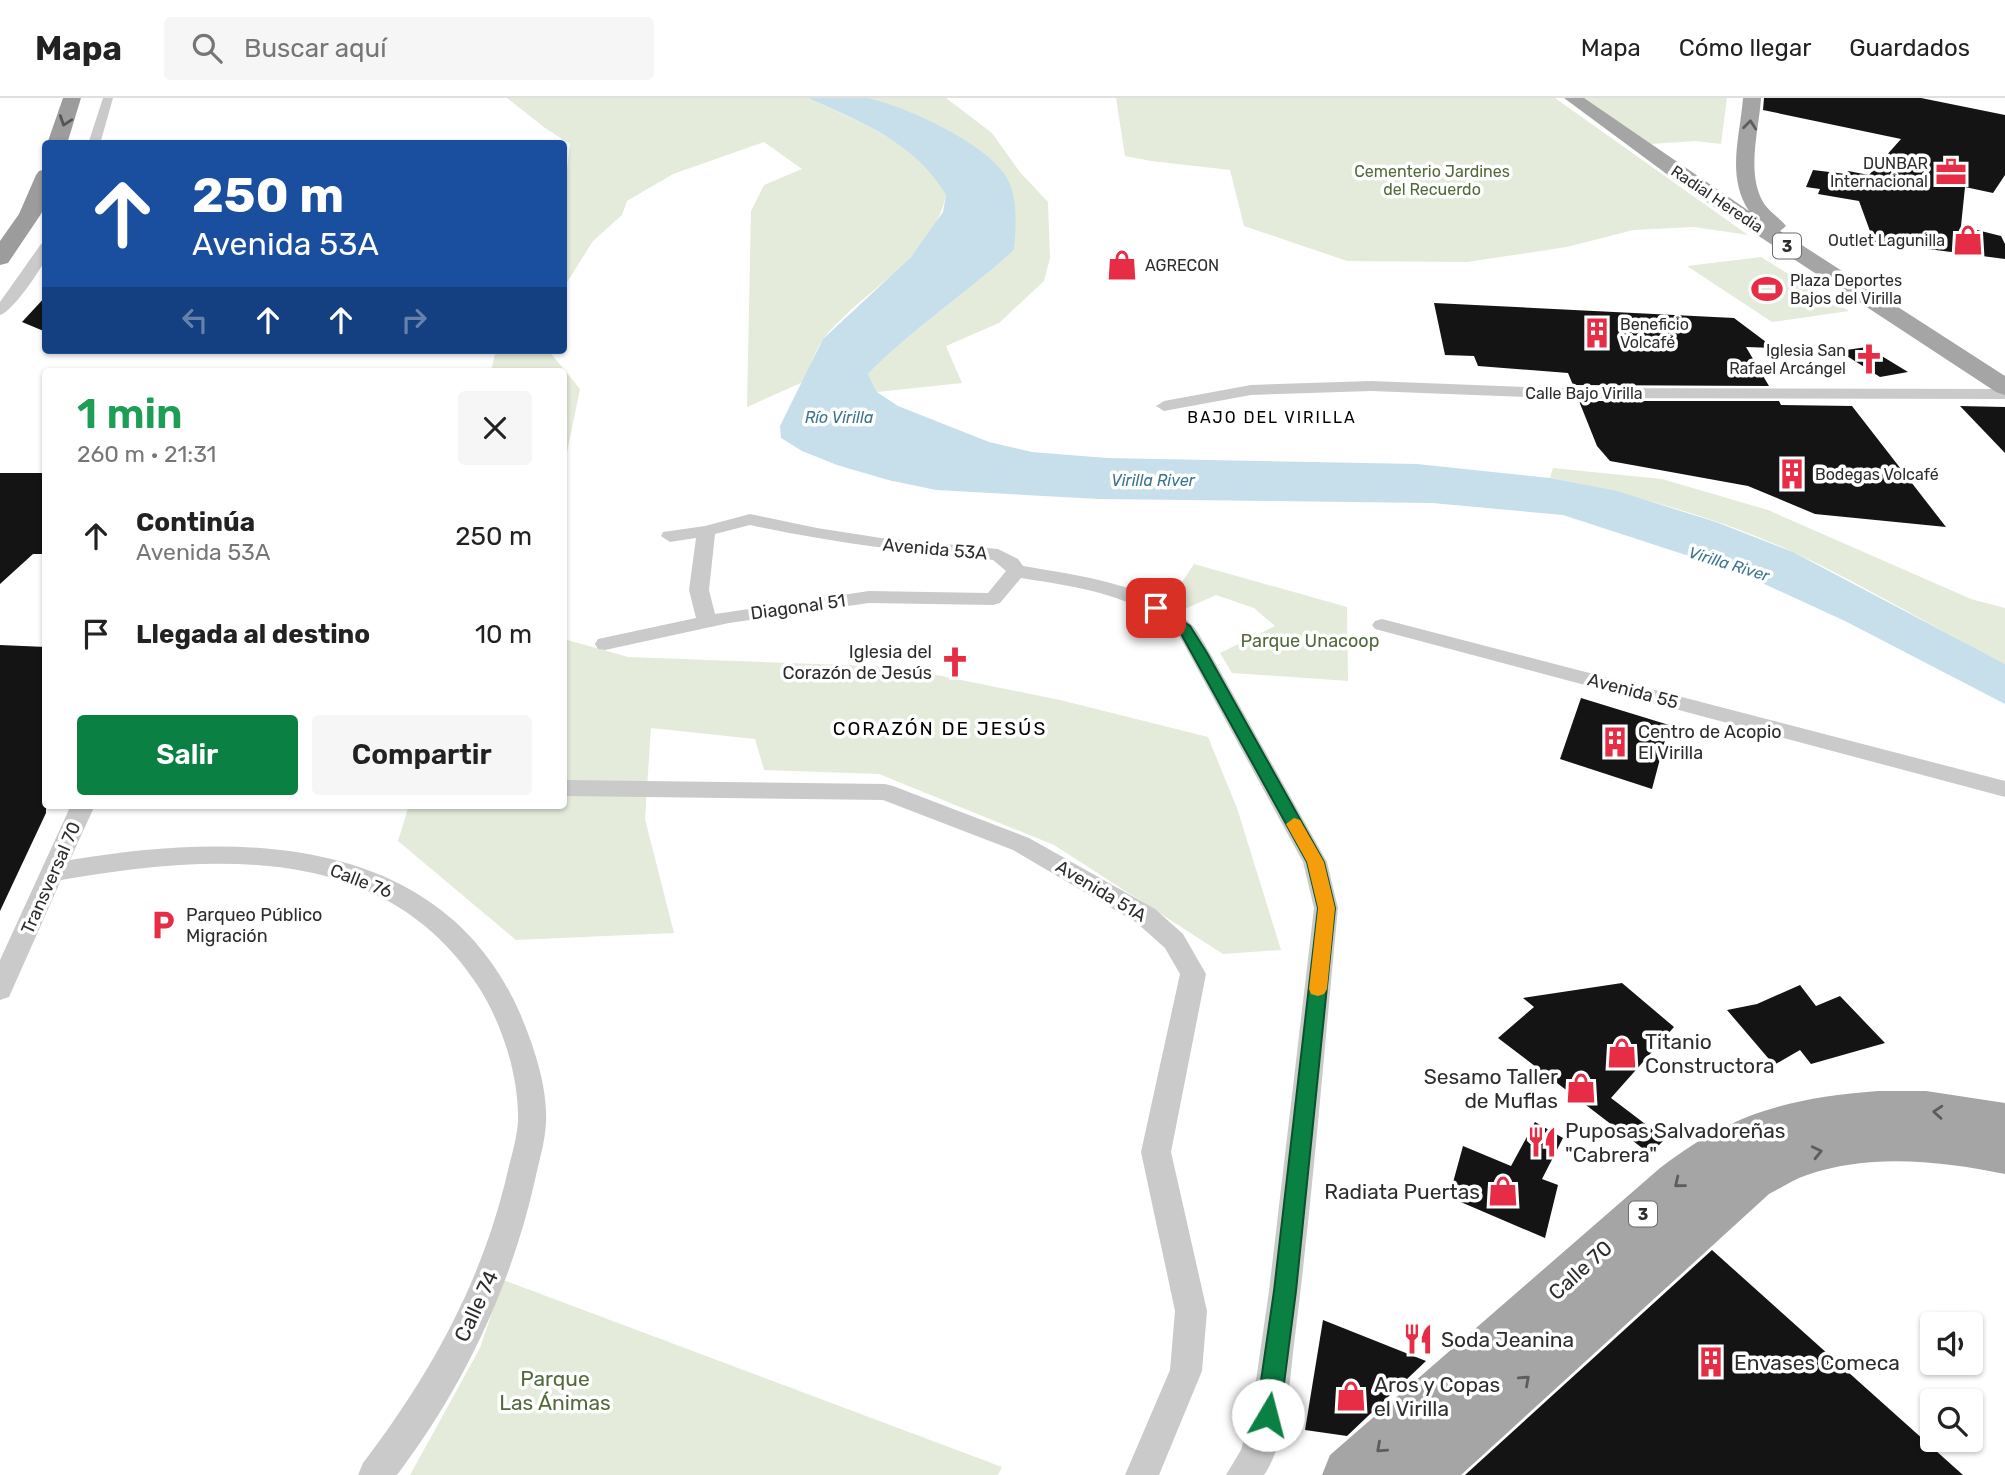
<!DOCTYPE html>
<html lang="es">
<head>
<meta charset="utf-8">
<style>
	body { margin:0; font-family:Rubik,sans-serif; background:#f6f6f6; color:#222; height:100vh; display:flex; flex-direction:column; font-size:26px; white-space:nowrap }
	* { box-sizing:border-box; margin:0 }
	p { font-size:23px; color:#767676 }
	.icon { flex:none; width:38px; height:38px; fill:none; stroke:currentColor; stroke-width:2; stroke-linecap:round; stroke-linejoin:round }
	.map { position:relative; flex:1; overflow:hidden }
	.details { position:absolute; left:42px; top:270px; width:525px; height:441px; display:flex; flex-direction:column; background:#fff; border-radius:7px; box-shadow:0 2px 5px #0004 }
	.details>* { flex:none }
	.banner { position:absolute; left:42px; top:42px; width:525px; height:214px; border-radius:7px; box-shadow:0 2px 5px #0004; background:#1a4fa0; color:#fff; overflow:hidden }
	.fabs { position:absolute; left:1920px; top:1214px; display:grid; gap:14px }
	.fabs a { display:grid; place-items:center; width:63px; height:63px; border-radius:7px; background:#fff; box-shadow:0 2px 5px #0004; font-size:35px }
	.pin { position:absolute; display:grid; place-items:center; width:60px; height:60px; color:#fff; margin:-30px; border-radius:14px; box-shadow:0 4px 10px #0006 }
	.me { position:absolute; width:77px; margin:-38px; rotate:8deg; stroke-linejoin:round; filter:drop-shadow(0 0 5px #0008) }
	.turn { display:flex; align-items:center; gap:24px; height:147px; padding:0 35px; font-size:32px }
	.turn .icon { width:91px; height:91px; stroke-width:2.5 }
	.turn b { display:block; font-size:49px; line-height:60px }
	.lanes { display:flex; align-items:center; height:66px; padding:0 35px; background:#0003; justify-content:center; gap:35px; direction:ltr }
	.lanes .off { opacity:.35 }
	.round { display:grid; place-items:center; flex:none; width:74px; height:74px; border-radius:7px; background:#f6f6f6 }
	.summary { display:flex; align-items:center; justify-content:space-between; height:119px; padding:0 35px }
	h1 { font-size:42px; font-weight:600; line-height:52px; color:#1e9e55 }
	.button { display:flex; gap:14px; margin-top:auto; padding:14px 35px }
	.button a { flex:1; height:80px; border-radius:7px; background:#0b8043; color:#fff; font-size:28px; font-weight:600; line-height:80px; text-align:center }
	.button a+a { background:#f6f6f6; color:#222 }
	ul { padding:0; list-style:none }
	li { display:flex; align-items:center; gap:21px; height:98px; padding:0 35px }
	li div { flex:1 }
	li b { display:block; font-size:26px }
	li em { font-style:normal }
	header { display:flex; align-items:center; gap:42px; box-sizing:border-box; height:98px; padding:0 35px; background:#fff; border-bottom:2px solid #e0e0e0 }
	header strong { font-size:33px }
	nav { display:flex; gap:38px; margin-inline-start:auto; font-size:24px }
	.search { width:490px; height:63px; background:#f6f6f6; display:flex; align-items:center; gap:18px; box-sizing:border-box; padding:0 24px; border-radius:7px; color:#767676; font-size:26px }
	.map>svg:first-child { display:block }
</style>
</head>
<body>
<header>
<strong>Mapa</strong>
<div class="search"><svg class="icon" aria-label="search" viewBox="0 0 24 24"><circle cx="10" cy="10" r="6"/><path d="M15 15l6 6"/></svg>Buscar aquí</div>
<nav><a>Mapa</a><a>Cómo llegar</a><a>Guardados</a></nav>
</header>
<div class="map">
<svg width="2005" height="1377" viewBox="0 0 2005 1377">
	<rect width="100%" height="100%" fill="#fff"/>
	<g fill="#e4ebda">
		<path d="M 507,0 L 808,0 L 868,28 L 906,50 L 934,76 L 946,97 C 933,161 862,192 824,240 C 815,252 810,270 803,284 L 747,309 L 751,113 L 764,87 L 802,71 L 764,44 L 673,76 L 627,103 L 622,117 L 593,143 L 564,189 L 564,98 L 570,46 L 545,30 Z"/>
		<path d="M 866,0 L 946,0 L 992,35 L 1019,73 L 1048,104 L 1050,160 L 1044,183 L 999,225 L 946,248 L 962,285 L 877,294 L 868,276 C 913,230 967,195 1014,152 Z"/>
		<path d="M 1116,0 L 1555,0 L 1748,137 L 1694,129 L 1633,132 L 1567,149 L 1467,164 L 1347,163 L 1244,128 L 1230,72 L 1151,63 L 1125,58 Z"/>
		<path d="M 1582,0 L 1727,0 L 1721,46 L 1695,43 L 1651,46 Z"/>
		<path d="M 1761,159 L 1849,213 L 1772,224 L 1687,168 Z"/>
		<path d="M 496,252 L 548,252 L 580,291 L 564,369 L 564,273 L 491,273 Z"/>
		<path d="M 1553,370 L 1662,381 L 1768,412 L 1971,501 L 2005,510 L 2005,566 C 1934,530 1866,488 1793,454 C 1716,419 1633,396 1550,380 Z"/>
		<path d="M 1194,466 L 1347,509 L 1348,583 L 1232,575 L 1220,555 L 1275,528 L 1254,510 L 1216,497 L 1185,511 L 1168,505 Z"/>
		<path d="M 564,541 L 628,559 L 897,569 L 1060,602 L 1208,639 L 1237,710 L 1281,852 L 1223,856 L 1054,747 L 879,676 L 764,672 L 755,641 L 651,630 L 645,721 L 674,835 L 516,842 L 398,743 L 409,707 L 564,707 Z"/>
		<path d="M 503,1182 L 1002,1369 L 998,1377 L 410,1377 L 480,1250 Z"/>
	</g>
	<path fill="#c6dfeb" d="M 808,0 C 826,0 849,0 867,0 C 905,8 980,43 1003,74 C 1019,95 1016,127 1014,152 C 967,195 913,230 868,276 L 877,294 L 898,308 L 989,344 L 1032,354 L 1107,360 L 1417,366 L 1550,380 L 1617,393 L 1716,424 L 1793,454 L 2005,566 L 2005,606 L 1845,523 L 1738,474 L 1563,417 L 1432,405 L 1099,401 L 936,392 L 888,382 L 837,367 L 802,353 L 781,340 L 780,328 L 823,241 L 911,159 L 943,114 L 946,97 C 916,45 861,24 808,0 Z"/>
	<g fill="#141414">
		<path d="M 1764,0 L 1921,0 L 2005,17 L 2005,77 L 1993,95 L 1965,89 L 1961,128 L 2001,138 L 2005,146 L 2005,161 L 1874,144 L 1859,103 L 1818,96 L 1820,91 L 1806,89 L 1813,72 L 1846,76 L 1848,73 L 1869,77 L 1901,41 L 1763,12 Z"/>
		<path d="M 46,198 L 46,234 L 22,224 Z"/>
		<path d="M 1434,205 L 1734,220 L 1774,250 L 1746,249 L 1769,288 L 1573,287 L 1568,275 L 1478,268 L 1474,258 L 1445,257 Z"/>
		<path d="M 1867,249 L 1908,274 L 1880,279 L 1839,253 Z"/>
		<path d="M 1579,303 L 1779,303 L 1781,307 L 1852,308 L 1946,429 L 1815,416 L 1748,388 L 1610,363 L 1597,348 Z"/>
		<path d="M 1960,308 L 2005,309 L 2005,355 Z"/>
		<path d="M 0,375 L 46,375 L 46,456 L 33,456 L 0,486 Z"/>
		<path d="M 0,547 L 46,549 L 46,715 L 0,813 Z"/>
		<path d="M 1581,600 L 1669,627 L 1652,691 L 1560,661 Z"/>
		<path d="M 1622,885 L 1674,929 L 1611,1000 L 1665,1041 L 1650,1056 L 1498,940 L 1534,909 L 1523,900 Z"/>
		<path d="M 1800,887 L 1816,908 L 1840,898 L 1885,945 L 1811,966 L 1800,952 L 1774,967 L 1727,912 L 1757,906 Z"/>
		<path d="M 1535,1024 L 1563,1040 L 1542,1081 L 1558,1087 L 1545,1140 L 1449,1099 L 1463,1048 L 1511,1068 Z"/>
		<path d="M 1712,1152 L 1963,1377 L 1465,1377 Z"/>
		<path d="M 1323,1222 L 1426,1263 L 1347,1338 L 1305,1332 Z"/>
	</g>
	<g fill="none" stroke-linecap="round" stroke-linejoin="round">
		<g fill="#cacaca" fill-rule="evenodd">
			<path d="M 103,0 L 113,0 L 100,46 L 88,46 Z"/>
			<path d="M 46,145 C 46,150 46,157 45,162 C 39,174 12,214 0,217 L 0,204 L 41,146 Z"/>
			<path d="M 1371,283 L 1552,290 L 2005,291 L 2005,301 L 1552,300 L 1371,293 L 1251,297 L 1164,313 L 1156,308 L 1164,303 L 1251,287 Z"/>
			<path d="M 750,416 L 817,430 L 881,440 L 998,451 L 1018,461 L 1023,468 C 1079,478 1151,485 1193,528 C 1200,536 1204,546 1210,555 L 1327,764 L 1338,810 C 1324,953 1313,1096 1295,1238 C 1290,1277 1287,1345 1264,1377 L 1226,1377 L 1241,1352 L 1251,1317 L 1269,1193 L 1314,810 L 1303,764 L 1180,539 C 1139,496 1076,489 1021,480 L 1000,505 L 993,507 L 869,505 L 729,525 L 605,552 L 598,551 L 595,546 L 598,541 L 696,520 L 689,492 L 696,440 L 670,444 L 661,438 L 663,434 L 705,428 ZM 750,427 C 831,445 911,454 993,462 L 1006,473 L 988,495 L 869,493 L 715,516 L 709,492 L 715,436 Z"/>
			<path d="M 1382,521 L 2005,683 L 2005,699 L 1375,531 L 1372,527 L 1375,523 Z"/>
			<path d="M 564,682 L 885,686 L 893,688 L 1029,740 L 1155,811 L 1183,836 L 1206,876 L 1171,1054 L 1207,1213 L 1202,1273 L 1159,1377 L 1125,1377 L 1170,1272 L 1175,1213 L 1141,1054 L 1180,876 L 1165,850 L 1137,825 L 1013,752 L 883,702 L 564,698 Z"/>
			<path d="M 71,707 L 95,707 L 70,762 C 235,734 439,734 519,913 C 533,946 548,988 546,1025 C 545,1044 539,1063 535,1082 C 511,1189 463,1290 397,1377 L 358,1377 L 363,1365 C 428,1280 479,1189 505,1085 C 509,1065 517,1043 518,1023 C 519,978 502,925 478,888 C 384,743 211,756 61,782 L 9,899 L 0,902 L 0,862 Z"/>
		</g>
		<g fill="#a5a5a5" fill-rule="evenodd">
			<path d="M 1564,0 L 1584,0 L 1749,113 C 1726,78 1740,39 1743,0 L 1761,0 C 1759,32 1746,74 1763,104 C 1769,114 1779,119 1786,128 L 1780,133 L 2005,278 L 2005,297 L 1996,294 L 1687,91 Z"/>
			<path d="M 1878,993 L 1926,993 L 2005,1005 L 2005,1076 C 1941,1063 1870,1055 1807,1077 C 1794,1081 1781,1090 1769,1096 L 1461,1377 L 1322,1377 L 1330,1357 L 1660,1070 C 1731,1015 1789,1000 1878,993 Z"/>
		</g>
		<g fill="#9c9c9c" fill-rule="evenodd">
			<path d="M 63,0 L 81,0 L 67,46 L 47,46 Z"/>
			<path d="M 46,71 L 46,104 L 41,116 L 8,165 L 0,167 L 0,143 L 19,116 L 36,77 L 39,73 Z"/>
		</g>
	</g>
	<defs><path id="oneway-chevron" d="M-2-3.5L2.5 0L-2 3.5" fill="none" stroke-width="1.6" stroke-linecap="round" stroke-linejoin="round" transform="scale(1.75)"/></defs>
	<use stroke="#545454" href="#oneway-chevron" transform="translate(65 23) rotate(109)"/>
	<g stroke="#5d5d5d">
		<use href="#oneway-chevron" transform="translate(1750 27) rotate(-84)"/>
		<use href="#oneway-chevron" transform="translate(1938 1014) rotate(-176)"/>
		<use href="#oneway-chevron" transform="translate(1817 1054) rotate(-13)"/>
		<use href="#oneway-chevron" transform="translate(1679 1085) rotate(141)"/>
		<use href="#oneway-chevron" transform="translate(1525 1282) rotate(-42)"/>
		<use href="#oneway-chevron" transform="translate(1381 1350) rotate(138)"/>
	</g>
	<path fill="#0b8043" stroke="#07532c" stroke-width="2" d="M 1156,505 L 1190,528 L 1207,555 L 1324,764 L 1335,810 L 1296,1193 L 1280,1317 L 1276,1325 L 1268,1329 L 1260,1325 L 1256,1317 L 1274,1193 L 1318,810 L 1307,764 L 1180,534 L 1149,510 Z"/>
	<path fill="#f59e0b" d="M 1294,720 L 1300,722 L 1324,764 L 1335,810 L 1327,891 L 1324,896 L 1318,898 L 1311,896 L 1309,891 L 1318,810 L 1307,764 L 1286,726 Z"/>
	<defs>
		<g id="office-bare" transform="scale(2.415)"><path d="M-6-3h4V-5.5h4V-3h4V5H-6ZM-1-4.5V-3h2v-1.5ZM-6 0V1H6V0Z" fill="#e72c46" stroke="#fff" stroke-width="2.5" paint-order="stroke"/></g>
		<g id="shop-bare" transform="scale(2.415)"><path d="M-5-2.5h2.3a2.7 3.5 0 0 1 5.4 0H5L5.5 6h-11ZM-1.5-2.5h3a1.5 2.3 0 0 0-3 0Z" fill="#e72c46" stroke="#fff" stroke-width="2.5" paint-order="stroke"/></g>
		<g id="stadium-bare" transform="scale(2.415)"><path d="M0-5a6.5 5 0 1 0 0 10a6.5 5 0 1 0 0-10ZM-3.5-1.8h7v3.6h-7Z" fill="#e72c46" stroke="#fff" stroke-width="2.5" paint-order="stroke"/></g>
		<g id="building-bare" transform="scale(2.415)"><path d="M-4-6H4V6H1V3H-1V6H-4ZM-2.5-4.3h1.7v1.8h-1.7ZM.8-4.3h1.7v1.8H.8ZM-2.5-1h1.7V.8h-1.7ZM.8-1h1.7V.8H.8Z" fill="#e72c46" stroke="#fff" stroke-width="2.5" paint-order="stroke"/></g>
		<g id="church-bare" transform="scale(2.415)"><path d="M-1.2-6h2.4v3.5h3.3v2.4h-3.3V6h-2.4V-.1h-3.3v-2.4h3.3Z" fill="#e72c46" stroke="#fff" stroke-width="2.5" paint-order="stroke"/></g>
		<g id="parking-bare" transform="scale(2.415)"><path d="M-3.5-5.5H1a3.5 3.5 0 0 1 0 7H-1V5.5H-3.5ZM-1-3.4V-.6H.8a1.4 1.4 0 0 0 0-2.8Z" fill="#e72c46" stroke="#fff" stroke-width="2.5" paint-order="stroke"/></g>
		<g id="restaurant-bare" transform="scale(2.415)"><path d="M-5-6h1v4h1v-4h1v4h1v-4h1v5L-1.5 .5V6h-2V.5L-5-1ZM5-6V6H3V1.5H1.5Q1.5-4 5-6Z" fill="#e72c46" stroke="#fff" stroke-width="2.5" paint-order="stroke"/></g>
	</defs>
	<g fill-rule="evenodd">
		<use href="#office-bare" x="1951" y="74"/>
		<use href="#shop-bare" x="1968" y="142"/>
		<use href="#shop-bare" x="1122" y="167"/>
		<use href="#stadium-bare" x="1767" y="191"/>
		<use href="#building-bare" x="1597" y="235"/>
		<use href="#church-bare" x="1869" y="261"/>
		<use href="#building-bare" x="1792" y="376"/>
		<use href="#church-bare" x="955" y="564"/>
		<use href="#building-bare" x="1615" y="644"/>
		<use href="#parking-bare" x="163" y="827"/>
		<use href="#shop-bare" x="1622" y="955"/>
		<use href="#shop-bare" x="1581" y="990"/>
		<use href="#restaurant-bare" x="1542" y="1044"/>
		<use href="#shop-bare" x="1503" y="1093"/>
		<use href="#restaurant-bare" x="1418" y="1241"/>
		<use href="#building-bare" x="1711" y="1264"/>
		<use href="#shop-bare" x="1351" y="1298"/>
	</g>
	<g text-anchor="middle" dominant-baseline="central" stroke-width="7" stroke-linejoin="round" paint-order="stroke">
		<g font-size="16" fill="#2d2d2d" stroke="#fff" text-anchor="start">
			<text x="1928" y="65" text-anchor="end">DUNBAR<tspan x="1928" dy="18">Internacional</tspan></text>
			<text x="1945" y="142" text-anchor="end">Outlet Lagunilla</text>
			<text x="1145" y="167">AGRECON</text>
			<text x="1790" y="182">Plaza Deportes<tspan x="1790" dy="18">Bajos del Virilla</tspan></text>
			<text x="1620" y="226">Beneficio<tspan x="1620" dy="18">Volcafé</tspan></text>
			<text x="1846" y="252" text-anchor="end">Iglesia San<tspan x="1846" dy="18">Rafael Arcángel</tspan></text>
			<text x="1815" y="376">Bodegas Volcafé</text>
		</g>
		<g font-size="16" fill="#53693a" stroke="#fff">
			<text x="1432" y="73">Cementerio Jardines<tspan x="1432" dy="18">del Recuerdo</tspan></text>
		</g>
		<g font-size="16" fill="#2d2d2d" stroke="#fff">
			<text transform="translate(1717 101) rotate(34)">Radial Heredia</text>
			<text x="1584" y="295">Calle Bajo Virilla</text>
		</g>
		<g fill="#fff" stroke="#6c6c6c" stroke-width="2">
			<rect x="1773" y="135.5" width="28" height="25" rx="5"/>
			<rect x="1629" y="1103.5" width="28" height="25" rx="5"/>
		</g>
		<g font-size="16" font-weight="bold" fill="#2d2d2d">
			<text x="1787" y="148">3</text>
			<text x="1643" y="1116">3</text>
		</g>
		<g font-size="16" font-style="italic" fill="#3b7490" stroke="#fff">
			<text x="839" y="319">Río Virilla</text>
			<text x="1153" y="382">Virilla River</text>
			<text transform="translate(1729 466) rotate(17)">Virilla River</text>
		</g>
		<g font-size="16" letter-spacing="2" fill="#000" stroke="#fff">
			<text x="1272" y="319">BAJO DEL VIRILLA</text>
		</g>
		<g font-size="18" fill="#2d2d2d" stroke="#fff">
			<text transform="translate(935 451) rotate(5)">Avenida 53A</text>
			<text transform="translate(798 509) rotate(-8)">Diagonal 51</text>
			<text transform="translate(1633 593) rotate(15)">Avenida 55</text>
			<text transform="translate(51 780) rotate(-66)">Transversal 70</text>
			<text transform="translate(361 783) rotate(21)">Calle 76</text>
			<text transform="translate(1101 793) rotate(31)">Avenida 51A</text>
		</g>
		<g font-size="18" fill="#53693a" stroke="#fff">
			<text x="1310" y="543">Parque Unacoop</text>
		</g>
		<g font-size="18" fill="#2d2d2d" stroke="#fff" text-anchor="start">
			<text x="932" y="554" text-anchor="end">Iglesia del<tspan x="932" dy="21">Corazón de Jesús</tspan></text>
			<text x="1638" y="634">Centro de Acopio<tspan x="1638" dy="21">El Virilla</tspan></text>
			<text x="186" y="817">Parqueo Público<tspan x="186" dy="21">Migración</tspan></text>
		</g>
		<g font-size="19" letter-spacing="2" fill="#000" stroke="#fff">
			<text x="940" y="630">CORAZÓN DE JESÚS</text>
		</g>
		<g font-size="21" fill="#2d2d2d" stroke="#fff" text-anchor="start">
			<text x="1645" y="943">Titanio<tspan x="1645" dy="24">Constructora</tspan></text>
			<text x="1558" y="978" text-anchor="end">Sesamo Taller<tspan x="1558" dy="24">de Muflas</tspan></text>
			<text x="1565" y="1032">Puposas Salvadoreñas<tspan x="1565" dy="24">"Cabrera"</tspan></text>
			<text x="1480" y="1093" text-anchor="end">Radiata Puertas</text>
			<text x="1441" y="1241">Soda Jeanina</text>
			<text x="1734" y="1264">Envases Comeca</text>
			<text x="1374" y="1286">Aros y Copas<tspan x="1374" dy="24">el Virilla</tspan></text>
		</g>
		<g font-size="21" fill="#2d2d2d" stroke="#fff">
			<text transform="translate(1580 1172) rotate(-42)">Calle 70</text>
			<text transform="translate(476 1208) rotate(-65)">Calle 74</text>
		</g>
		<g font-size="21" fill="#53693a" stroke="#fff">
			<text x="555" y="1280">Parque<tspan x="555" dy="24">Las Ánimas</tspan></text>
		</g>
	</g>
</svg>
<div class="fabs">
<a><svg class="icon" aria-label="sound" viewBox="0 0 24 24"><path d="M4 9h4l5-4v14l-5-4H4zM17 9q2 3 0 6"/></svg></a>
<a><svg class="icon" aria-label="search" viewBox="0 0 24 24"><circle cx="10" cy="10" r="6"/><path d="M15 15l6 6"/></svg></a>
</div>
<div class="pin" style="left:1156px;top:510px;background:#d93025"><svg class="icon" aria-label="arrive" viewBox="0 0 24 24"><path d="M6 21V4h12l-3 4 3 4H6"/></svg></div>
<svg class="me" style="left:1268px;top:1317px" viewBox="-20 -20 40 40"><circle r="19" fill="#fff"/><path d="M0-13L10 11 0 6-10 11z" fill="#0b8043"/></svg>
<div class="banner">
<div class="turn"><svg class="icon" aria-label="ahead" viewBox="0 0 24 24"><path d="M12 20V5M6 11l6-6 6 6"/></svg><div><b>250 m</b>Avenida 53A</div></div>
<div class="lanes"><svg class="icon off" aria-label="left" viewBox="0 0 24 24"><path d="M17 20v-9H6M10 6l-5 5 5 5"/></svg><svg class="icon" aria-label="ahead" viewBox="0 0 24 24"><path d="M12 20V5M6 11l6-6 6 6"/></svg><svg class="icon" aria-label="ahead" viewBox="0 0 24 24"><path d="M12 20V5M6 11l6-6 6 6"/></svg><svg class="icon off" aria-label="right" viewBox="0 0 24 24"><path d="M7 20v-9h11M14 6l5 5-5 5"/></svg></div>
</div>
<section class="details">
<div class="summary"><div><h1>1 min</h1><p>260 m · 21:31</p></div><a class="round"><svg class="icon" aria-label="close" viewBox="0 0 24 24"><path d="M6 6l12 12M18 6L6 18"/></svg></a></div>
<ul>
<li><svg class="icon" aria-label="ahead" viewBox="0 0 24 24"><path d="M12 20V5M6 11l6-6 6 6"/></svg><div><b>Continúa</b><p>Avenida 53A</p></div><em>250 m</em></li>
<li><svg class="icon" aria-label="arrive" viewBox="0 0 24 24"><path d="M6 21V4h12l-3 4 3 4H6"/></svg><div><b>Llegada al destino</b></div><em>10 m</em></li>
</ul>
<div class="button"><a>Salir</a><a>Compartir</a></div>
</section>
</div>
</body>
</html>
